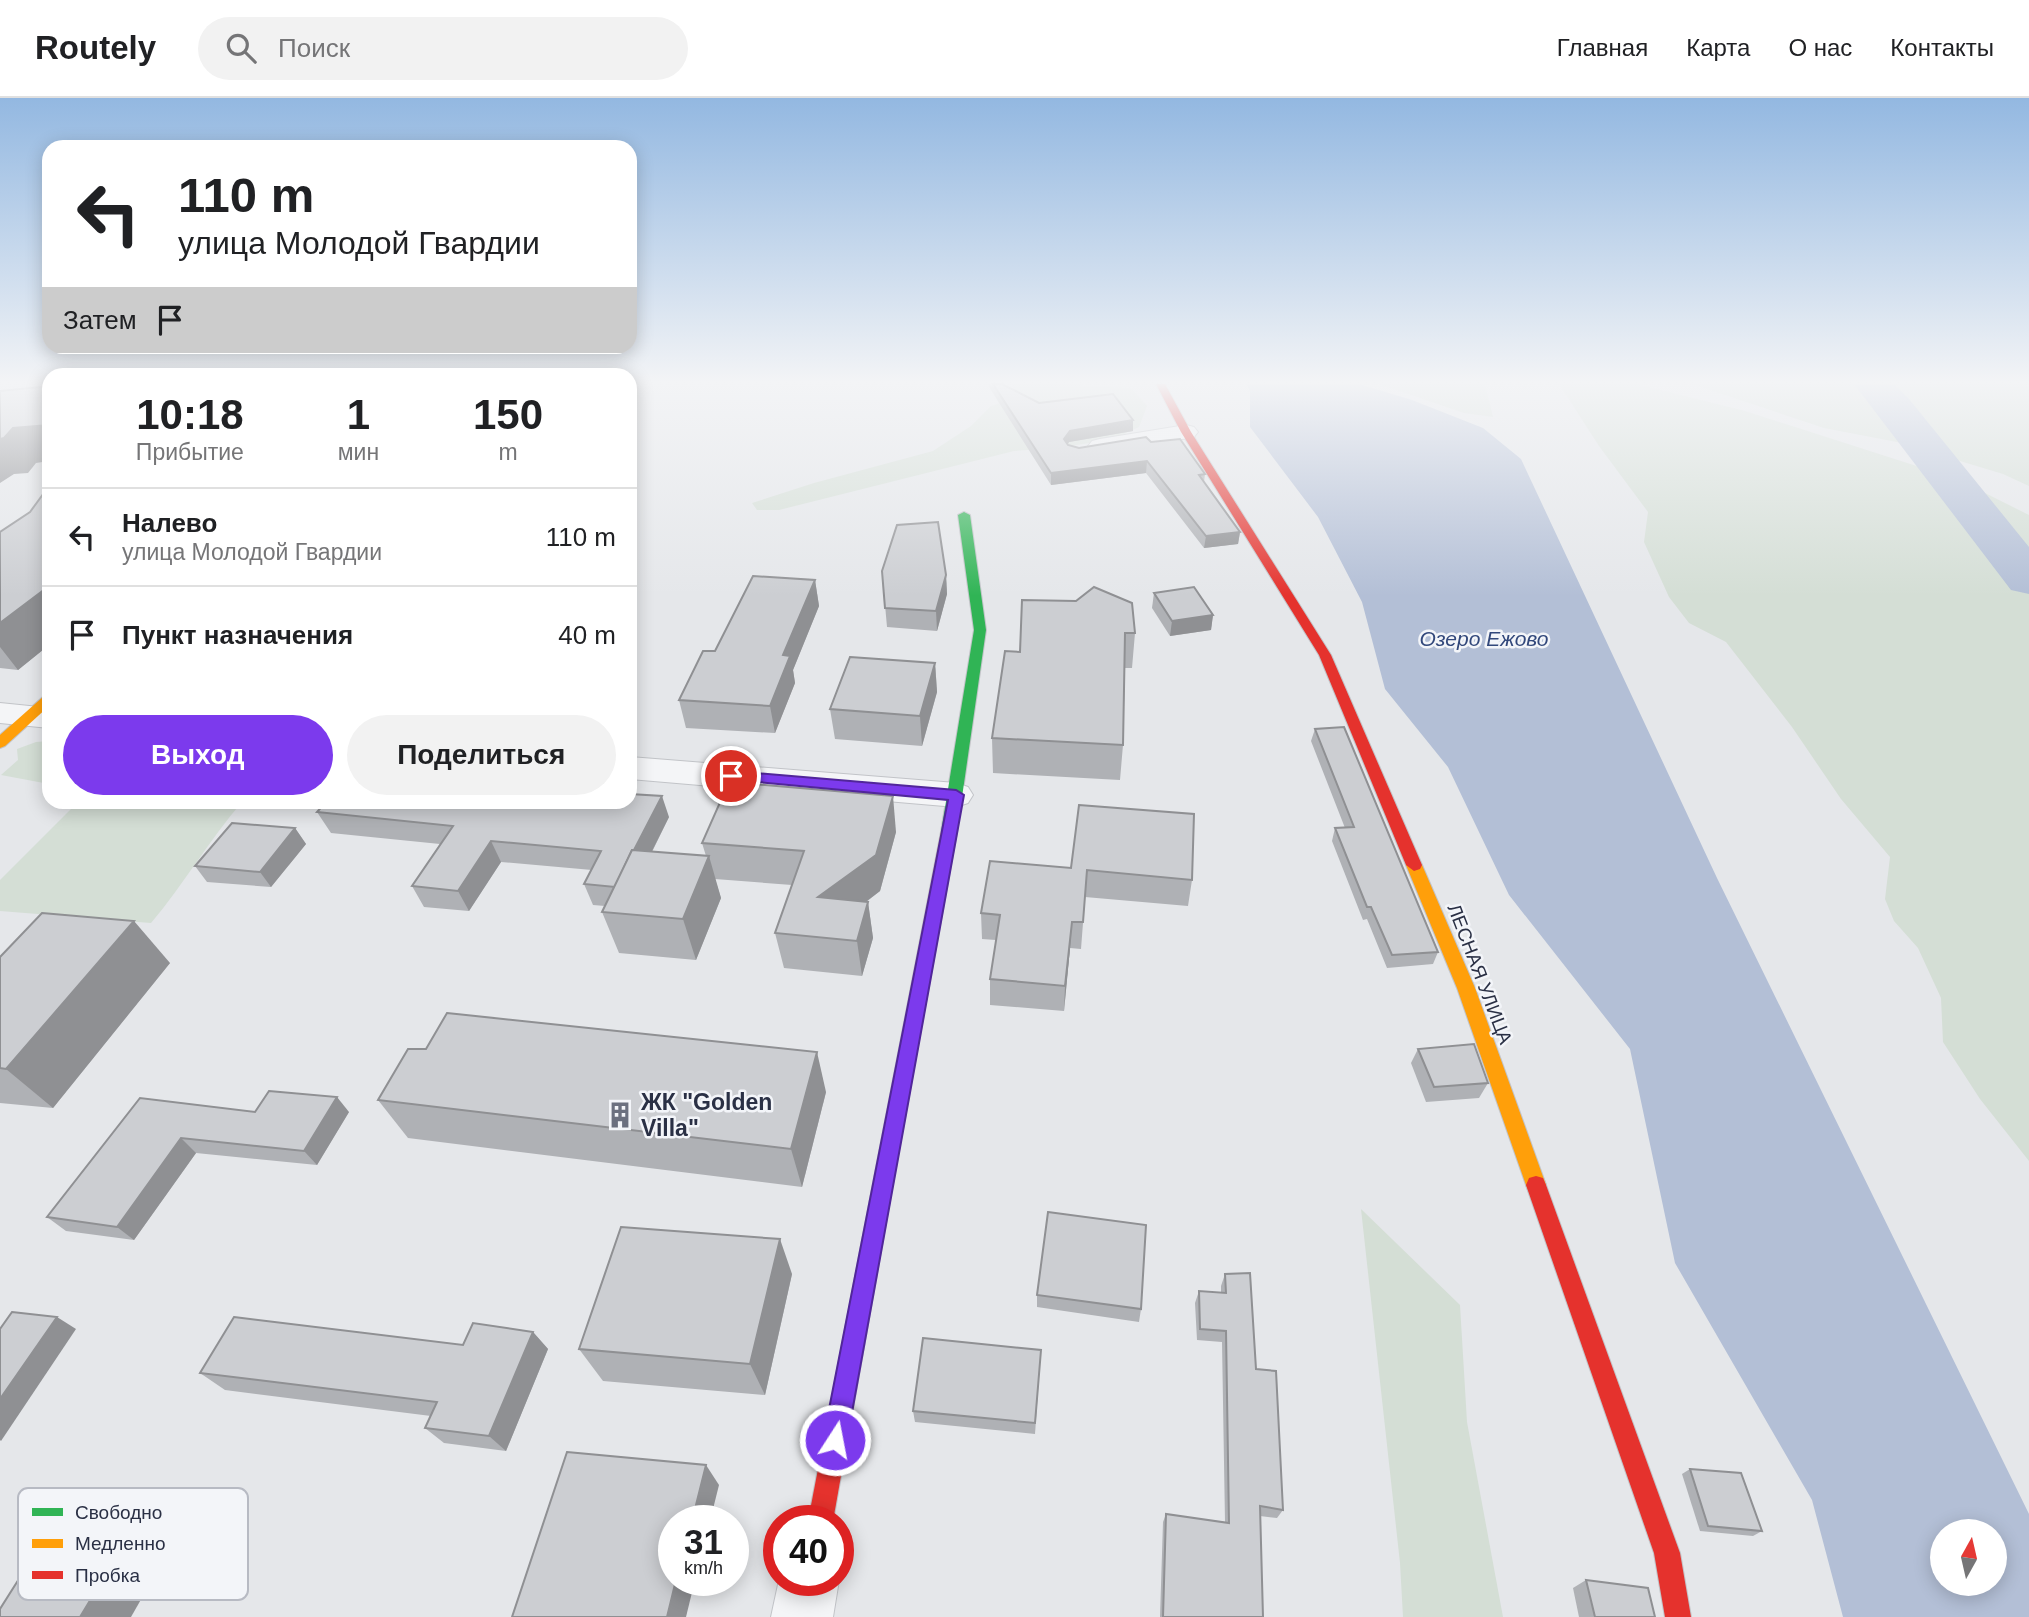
<!DOCTYPE html>
<html lang="ru">
<head>
<meta charset="utf-8">
<style>
	body { margin:0; font-family:Arial,sans-serif; background:#f2f2f2; color:#202124; height:100vh; display:flex; flex-direction:column; font-size:26px; white-space:nowrap }
	* { box-sizing:border-box; margin:0 }
	p { font-size:23px; color:#757577 }
	.icon { flex:none; width:38px; height:38px; fill:none; stroke:currentColor; stroke-width:2; stroke-linecap:round; stroke-linejoin:round }
	.map { position:relative; flex:1; overflow:hidden }
	.drawer { position:absolute; left:42px; top:270px; width:595px; height:441px; display:flex; flex-direction:column; background:#fff; border-radius:21px; box-shadow:0 4px 18px #0003 }
	.drawer>* { flex:none }
	.hud { position:absolute; left:42px; top:42px; width:595px; height:214px; border-radius:21px; box-shadow:0 4px 18px #0003; background:#fff; color:#202124; overflow:hidden }
	.needle { width:46px; rotate:8deg }
	.controls { position:absolute; left:1930px; top:1421px; display:grid; gap:14px }
	.controls a { display:grid; place-items:center; width:77px; height:77px; border-radius:50%; background:#fff; box-shadow:0 4px 18px #0003; font-size:35px }
	.speed { position:absolute; left:658px; top:1407px; display:flex; gap:14px; font-size:35px; font-weight:700; text-align:center }
	.speed>* { display:grid; place-content:center; width:91px; height:91px; border-radius:50%; background:#fff; box-shadow:0 4px 18px #0003; line-height:1 }
	.speed small { font-size:18px; font-weight:400 }
	.speed .limit { border:10px solid #d22; background:#fff; color:#111 }
	.pin { position:absolute; display:grid; place-items:center; width:60px; height:60px; color:#fff; margin:-30px; border:4px solid #fff; border-radius:50%; box-shadow:0 2px 7px #0007 }
	.me { position:absolute; width:77px; margin:-38px; rotate:11deg; stroke-linejoin:round; filter:drop-shadow(0 0 5px #0008) }
	.turn { display:flex; align-items:center; gap:24px; height:147px; padding:0 21px; font-size:32px }
	.turn .icon { width:91px; height:91px; stroke-width:2.5 }
	.turn b { display:block; font-size:49px; line-height:60px }
	.then { display:flex; align-items:center; height:66px; padding:0 21px; background:#0003; gap:14px; font-size:26px }
	.eta { display:flex; justify-content:space-evenly; align-items:center; height:119px; text-align:center }
	.eta b { font-size:42px; font-weight:700; line-height:49px }
	.button { display:flex; gap:14px; margin-top:auto; padding:14px 21px }
	.button a { flex:1; height:80px; border-radius:42px; background:#7c3aed; color:#fff; font-size:28px; font-weight:700; line-height:80px; text-align:center }
	.button a+a { background:#f2f2f2; color:#202124 }
	ul { padding:0; list-style:none }
	li { display:flex; align-items:center; gap:21px; height:98px; padding:0 21px; border-top:2px solid #e0e0e0 }
	li div { flex:1 }
	li b { display:block; font-size:26px }
	li em { font-style:normal }
	header { display:flex; align-items:center; gap:42px; box-sizing:border-box; height:98px; padding:0 35px; background:#fff; border-bottom:2px solid #e0e0e0 }
	header strong { font-size:33px }
	nav { display:flex; gap:38px; margin-inline-start:auto; font-size:24px }
	.search { width:490px; height:63px; background:#f2f2f2; display:flex; align-items:center; gap:18px; box-sizing:border-box; padding:0 24px; border-radius:38px; color:#757577; font-size:26px }
	.map>svg:first-child { display:block }
</style>
</head>
<body>
<header>
<strong>Routely</strong>
<div class="search"><svg class="icon" aria-label="search" viewBox="0 0 24 24"><circle cx="10" cy="10" r="6"/><path d="M15 15l6 6"/></svg>Поиск</div>
<nav><a>Главная</a><a>Карта</a><a>О нас</a><a>Контакты</a></nav>
</header>
<div class="map">
<svg width="2029" height="1519" viewBox="0 0 2029 1519">
	<rect width="100%" height="100%" fill="#e5e7ea"/>
	<g fill="#d4ded5">
		<path d="M 1013,286 L 1080,286 L 1083,288 L 1131,290 L 1147,308 L 1139,329 L 1113,341 L 1059,350 L 1014,353 L 779,412 L 757,412 L 752,405 L 814,385 L 933,353 L 971,328 L 991,308 L 1012,301 Z"/>
		<path d="M 1379,286 L 1485,286 L 1493,319 L 1464,315 Z"/>
		<path d="M 1559,286 L 1637,286 L 1745,313 L 1957,381 L 2029,417 L 2029,1063 L 1980,1001 L 1943,944 L 1941,900 L 1918,850 L 1894,823 L 1885,801 L 1890,759 L 1841,701 L 1792,629 L 1726,544 L 1689,525 L 1669,499 L 1644,444 L 1648,414 L 1599,348 Z"/>
		<path d="M 1692,286 L 2022,286 L 2029,289 L 2029,388 L 2003,376 L 1897,344 L 1824,330 Z"/>
		<path d="M 49,643 L 49,686 L 1,677 L 18,662 L 17,651 L 36,644 Z"/>
		<path d="M 78,704 L 242,704 C 209,742 184,786 151,825 L 0,813 L 0,782 Z"/>
		<path d="M 1361,1111 L 1460,1207 L 1467,1324 L 1503,1519 L 1403,1519 L 1400,1465 Z"/>
	</g>
	<path fill="#b3bfd6" fill-rule="evenodd" d="M 1246,286 L 1359,286 L 1412,302 L 1483,330 L 1521,361 L 1717,780 L 2029,1416 L 2029,1519 L 1843,1519 L 1812,1402 L 1675,1165 L 1630,951 L 1509,797 L 1448,669 L 1385,591 L 1362,504 L 1318,419 L 1250,329 L 1250,293 ZM 1942,1433 L 1995,1433 L 1995,1486 L 1942,1486 Z"/>
	<g fill="none" stroke-linecap="round" stroke-linejoin="round">
		<path fill="#b3bfd6" fill-rule="evenodd" d="M 1854,286 L 1894,286 L 1909,301 L 2029,449 L 2029,496 L 2011,492 Z"/>
		<g stroke="#c2c4c8" stroke-width="2">
			<g id="street">
				<path d="M 1186,327 L 1194,329 L 1198,334 L 1194,339 L 1100,355 L 1092,353 L 1088,348 L 1092,343 L 1100,341 Z"/>
				<path d="M 0,605 L 49,610 L 49,630 L 0,625 Z"/>
				<path d="M 630,659 L 956,685 L 968,689 L 973,697 L 968,705 L 956,709 L 630,681 Z"/>
				<path d="M 838,1480 L 839,1482 L 833,1519 L 771,1519 L 779,1482 L 838,1482 Z"/>
			</g>
		</g>
		<g stroke="#c2c4c8" stroke-width="2">
			<path id="fast" d="M 964,414 L 970,417 L 986,532 L 957,734 L 949,739 L 941,734 L 974,532 L 958,417 Z"/>
		</g>
		<g stroke="#c2c4c8" stroke-width="2">
			<g id="slow">
				<path d="M 49,597 L 49,608 L 5,648 L 0,650 L 0,637 L 44,598 Z"/>
				<path d="M 949,729 L 957,734 L 894,1080 L 891,1087 L 884,1089 L 877,1087 L 874,1080 L 941,734 Z"/>
				<path d="M 1414,761 L 1422,767 L 1475,890 L 1546,1087 L 1543,1094 L 1536,1096 L 1529,1094 L 1526,1087 L 1457,890 L 1406,767 Z"/>
			</g>
		</g>
		<g stroke="#c2c4c8" stroke-width="2">
			<g id="jam">
				<path d="M 1156,286 L 1165,286 L 1191,334 L 1331,557 L 1422,767 L 1420,771 L 1414,773 L 1406,767 L 1319,557 L 1181,334 Z"/>
				<path d="M 884,1071 L 891,1073 L 894,1080 L 833,1423 L 808,1423 L 874,1080 L 877,1073 Z"/>
				<path d="M 1536,1078 L 1543,1080 L 1546,1087 L 1680,1455 L 1691,1519 L 1665,1519 L 1654,1455 L 1526,1087 L 1529,1080 Z"/>
			</g>
		</g>
		<use href="#street" fill="#f4f5f7" fill-rule="evenodd"/>
		<use href="#fast" fill="#30b455" fill-rule="evenodd"/>
		<use href="#slow" fill="#ff9f0a" fill-rule="evenodd"/>
		<use href="#jam" fill="#e5322d" fill-rule="evenodd"/>
	</g>
	<g fill="#afb1b5">
		<path d="M 989,286 L 1002,286 L 1039,305 L 1133,333 L 1069,344 L 1068,346 L 1068,347 L 1079,350 L 1151,344 L 1205,376 L 1204,384 L 1240,434 L 1238,446 L 1204,450 L 1146,375 L 1051,387 L 989,289 Z"/>
		<path d="M 49,388 L 49,547 L 18,572 L 0,570 L 0,434 L 30,414 Z"/>
		<path d="M 882,473 L 946,477 L 947,496 L 937,533 L 887,529 Z"/>
		<path d="M 815,482 L 819,508 L 793,572 L 795,585 L 775,635 L 686,630 L 679,602 L 715,553 Z"/>
		<path d="M 1154,495 L 1213,517 L 1211,532 L 1170,538 L 1152,510 Z"/>
		<path d="M 1022,502 L 1135,535 L 1132,570 L 1125,570 L 1123,647 L 1120,682 L 993,675 L 992,640 L 1020,554 Z"/>
		<path d="M 935,565 L 937,594 L 922,648 L 835,641 L 830,611 Z"/>
		<path d="M 1315,631 L 1438,854 L 1433,866 L 1387,870 L 1367,821 L 1363,822 L 1332,743 L 1335,730 L 1345,730 L 1311,643 Z"/>
		<path d="M 317,714 L 669,719 L 652,754 L 706,758 L 702,745 L 896,734 L 880,793 L 866,804 L 868,804 L 873,840 L 862,878 L 784,870 L 775,835 L 792,787 L 715,781 L 721,800 L 696,862 L 619,855 L 602,814 L 605,808 L 593,807 L 584,786 L 592,772 L 501,764 L 469,813 L 424,809 L 412,788 L 440,746 L 331,735 Z"/>
		<path d="M 295,730 L 306,746 L 271,789 L 207,784 L 195,768 Z"/>
		<path d="M 990,763 L 1192,782 L 1188,808 L 1085,799 L 1081,851 L 1070,850 L 1064,913 L 990,907 L 990,881 L 996,842 L 982,841 L 981,815 Z"/>
		<path d="M 0,859 L 170,865 L 53,1010 L 0,1005 Z"/>
		<path d="M 1418,951 L 1488,985 L 1479,1000 L 1426,1004 L 1411,965 Z"/>
		<path d="M 826,994 L 802,1089 L 408,1040 L 378,1002 Z"/>
		<path d="M 140,1000 L 255,1014 L 349,1014 L 317,1067 L 196,1055 L 134,1142 L 66,1133 L 47,1119 Z"/>
		<path d="M 792,1176 L 765,1297 L 603,1283 L 579,1251 Z"/>
		<path d="M 1225,1176 L 1256,1271 L 1283,1412 L 1277,1420 L 1260,1418 L 1263,1519 L 1160,1519 L 1163,1424 L 1166,1416 L 1225,1424 L 1222,1244 L 1197,1242 L 1195,1205 L 1199,1193 L 1221,1195 L 1221,1188 Z"/>
		<path d="M 1037,1197 L 1141,1211 L 1139,1224 L 1037,1209 Z"/>
		<path d="M 533,1234 L 548,1251 L 506,1353 L 444,1345 L 425,1330 L 431,1318 L 225,1292 L 200,1275 L 463,1247 Z"/>
		<path d="M 1041,1252 L 1035,1336 L 915,1324 L 913,1313 Z"/>
		<path d="M 1690,1371 L 1762,1433 L 1753,1438 L 1700,1433 L 1682,1376 Z"/>
		<path d="M 1586,1482 L 1655,1519 L 1579,1519 L 1573,1490 Z"/>
	</g>
	<g fill="#8f9093">
		<path d="M 1133,322 L 1133,333 L 1069,344 L 1063,352 L 1064,341 L 1070,333 Z"/>
		<path d="M 49,327 L 49,363 L 36,365 L 28,375 L 14,376 L 0,385 L 0,341 L 13,330 Z"/>
		<path d="M 1147,363 L 1146,375 L 1051,387 L 1051,375 Z"/>
		<path d="M 1240,434 L 1238,446 L 1204,450 L 1206,438 Z"/>
		<path d="M 946,477 L 947,496 L 937,533 L 936,513 Z"/>
		<path d="M 815,482 L 819,508 L 793,572 L 795,585 L 775,635 L 770,608 L 783,557 Z"/>
		<path d="M 49,488 L 49,547 L 18,572 L 0,549 L 0,525 Z"/>
		<path d="M 1213,517 L 1211,532 L 1170,538 L 1172,523 Z"/>
		<path d="M 935,565 L 937,594 L 922,648 L 920,618 Z"/>
		<path d="M 662,698 L 669,719 L 624,809 L 616,789 Z"/>
		<path d="M 893,698 L 896,734 L 880,793 L 825,835 L 818,799 Z"/>
		<path d="M 295,730 L 306,746 L 271,789 L 260,774 Z"/>
		<path d="M 491,743 L 501,764 L 469,813 L 458,793 Z"/>
		<path d="M 709,758 L 721,800 L 696,862 L 683,821 Z"/>
		<path d="M 868,804 L 873,840 L 862,878 L 857,843 Z"/>
		<path d="M 134,823 L 170,865 L 53,1010 L 6,971 Z"/>
		<path d="M 1072,824 L 1070,850 L 1064,913 L 1065,888 Z"/>
		<path d="M 817,954 L 826,994 L 802,1089 L 791,1051 Z"/>
		<path d="M 337,999 L 349,1014 L 317,1067 L 304,1053 Z"/>
		<path d="M 181,1040 L 196,1055 L 134,1142 L 117,1129 Z"/>
		<path d="M 780,1141 L 792,1176 L 765,1297 L 750,1266 Z"/>
		<path d="M 57,1219 L 76,1231 L 1,1343 L 0,1342 L 0,1301 Z"/>
		<path d="M 533,1234 L 548,1251 L 506,1353 L 489,1338 Z"/>
		<path d="M 706,1367 L 719,1387 L 710,1423 L 692,1423 Z"/>
		<path d="M 106,1476 L 147,1491 L 131,1519 L 80,1519 Z"/>
		<path d="M 676,1482 L 695,1482 L 686,1519 L 667,1519 Z"/>
	</g>
	<g fill="#ccced2" stroke="#8f9093" stroke-width="2">
		<path d="M 993,286 L 1002,286 L 1039,305 L 1113,296 L 1133,322 L 1070,333 L 1064,341 L 1068,347 L 1079,350 L 1146,339 L 1151,344 L 1180,341 L 1205,376 L 1199,377 L 1240,434 L 1206,438 L 1147,363 L 1051,375 Z"/>
		<path d="M 49,288 L 49,327 L 13,330 L 4,340 L 0,341 L 0,293 Z"/>
		<path d="M 49,388 L 49,488 L 0,525 L 0,434 L 30,414 Z"/>
		<path d="M 938,424 L 946,477 L 936,513 L 885,510 L 882,473 L 897,427 Z"/>
		<path d="M 753,478 L 815,482 L 783,557 L 790,558 L 770,608 L 679,602 L 703,553 L 715,553 Z"/>
		<path d="M 1094,489 L 1132,505 L 1135,535 L 1125,535 L 1123,647 L 992,640 L 1005,553 L 1020,554 L 1022,502 L 1076,503 Z"/>
		<path d="M 1194,489 L 1213,517 L 1172,523 L 1154,495 Z"/>
		<path d="M 850,559 L 935,565 L 920,618 L 830,611 Z"/>
		<path d="M 1344,629 L 1438,854 L 1392,857 L 1371,809 L 1367,809 L 1335,730 L 1354,729 L 1315,631 Z"/>
		<path d="M 729,684 L 893,698 L 876,757 L 818,799 L 868,804 L 857,843 L 775,835 L 804,753 L 702,745 Z"/>
		<path d="M 630,696 L 662,698 L 634,752 L 632,752 L 615,789 L 584,786 L 601,753 L 491,743 L 458,793 L 412,788 L 453,728 L 317,714 L 326,704 L 630,704 Z"/>
		<path d="M 1079,707 L 1194,716 L 1192,782 L 1087,772 L 1083,824 L 1072,824 L 1065,888 L 990,881 L 1000,817 L 981,815 L 990,763 L 1071,770 Z"/>
		<path d="M 232,725 L 295,730 L 260,774 L 195,768 Z"/>
		<path d="M 632,752 L 709,758 L 683,821 L 602,814 Z"/>
		<path d="M 42,815 L 134,823 L 6,971 L 0,970 L 0,859 Z"/>
		<path d="M 447,915 L 817,954 L 791,1051 L 378,1002 L 408,951 L 426,951 Z"/>
		<path d="M 1474,946 L 1488,985 L 1434,989 L 1418,951 Z"/>
		<path d="M 269,993 L 337,999 L 304,1053 L 181,1040 L 117,1129 L 47,1119 L 140,1000 L 255,1014 Z"/>
		<path d="M 1048,1114 L 1146,1127 L 1141,1211 L 1037,1197 Z"/>
		<path d="M 621,1129 L 780,1141 L 750,1266 L 579,1251 Z"/>
		<path d="M 1250,1175 L 1256,1271 L 1276,1273 L 1283,1412 L 1260,1408 L 1263,1519 L 1163,1519 L 1166,1416 L 1229,1425 L 1226,1233 L 1200,1231 L 1199,1193 L 1226,1195 L 1225,1176 Z"/>
		<path d="M 12,1214 L 57,1219 L 0,1301 L 0,1231 Z"/>
		<path d="M 234,1219 L 463,1247 L 473,1225 L 533,1234 L 489,1338 L 425,1330 L 437,1304 L 200,1275 Z"/>
		<path d="M 923,1240 L 1041,1252 L 1035,1325 L 913,1313 Z"/>
		<path d="M 567,1354 L 706,1367 L 692,1423 L 674,1423 L 674,1482 L 676,1482 L 667,1519 L 512,1519 Z"/>
		<path d="M 1690,1371 L 1741,1375 L 1762,1433 L 1708,1428 Z"/>
		<path d="M 29,1465 L 106,1476 L 80,1519 L 0,1519 L 0,1511 Z"/>
		<path d="M 1586,1482 L 1648,1490 L 1655,1519 L 1595,1519 Z"/>
	</g>
	<linearGradient id="sky" x2="0" y2="1"><stop stop-color="#93b8e1"/><stop offset="0.57" stop-color="#f3f4f6"/><stop offset="1" stop-color="#f3f4f6" stop-opacity="0"/></linearGradient>
	<rect width="2029" height="498" fill="url(#sky)"/>
	<path fill="#7c3aed" stroke="#51269a" stroke-width="2" d="M 731,673 L 956,692 L 964,697 L 847,1342 L 844,1351 L 835,1354 L 827,1351 L 823,1342 L 948,702 L 726,681 L 724,678 L 726,674 Z"/>
	<defs>
		<g id="building-bare" transform="scale(2.1)"><path d="M-4-6H4V6H1V3H-1V6H-4ZM-2.5-4.3h1.7v1.8h-1.7ZM.8-4.3h1.7v1.8H.8ZM-2.5-1h1.7V.8h-1.7ZM.8-1h1.7V.8H.8Z" fill="#6b707f" stroke="#f3f5f9" stroke-width="2.5" paint-order="stroke"/></g>
	</defs>
	<g fill-rule="evenodd">
		<use href="#building-bare" x="620" y="1017"/>
	</g>
	<g text-anchor="middle" dominant-baseline="central" stroke-width="5" stroke-linejoin="round" paint-order="stroke">
		<g font-size="19" fill="#2a3045" stroke="#f3f5f9">
			<text transform="translate(1480 876) rotate(69)">ЛЕСНАЯ УЛИЦА</text>
		</g>
		<g font-size="21" font-style="italic" fill="#32487b" stroke="#f3f5f9">
			<text x="1484" y="540">Озеро Ежово</text>
		</g>
		<g font-size="23" font-weight="bold" fill="#2a3045" stroke="#f3f5f9" text-anchor="start">
			<text x="641" y="1004">ЖК "Golden<tspan x="641" dy="26">Villa"</tspan></text>
		</g>
	</g>
	<rect x="18" y="1390" width="230" height="112" rx="10" fill="#f3f5f9" stroke="#b7bac3" stroke-width="2"/>
	<rect x="32" y="1410" width="31" height="8" fill="#30b455"/>
	<rect x="32" y="1441" width="31" height="9" fill="#ff9f0a"/>
	<rect x="32" y="1473" width="31" height="8" fill="#e5322d"/>
	<g font-size="19" fill="#2a3045">
		<text x="75" y="1421">Свободно</text>
		<text x="75" y="1452">Медленно</text>
		<text x="75" y="1484">Пробка</text>
	</g>
</svg>
<div class="controls">
<a><svg class="needle" viewBox="-14 -14 28 28"><path d="M0-13l5 13h-10z" fill="#e53935"/><path d="M0 13l5-13h-10z" fill="#757577"/></svg></a>
</div>
<div class="speed"><div>31<small>km/h</small></div><div class="limit">40</div></div>
<div class="pin" style="left:731px;top:678px;background:#d93025"><svg class="icon" aria-label="arrive" viewBox="0 0 24 24"><path d="M6 21V4h12l-3 4 3 4H6"/></svg></div>
<svg class="me" style="left:835px;top:1342px" viewBox="-20 -20 40 40"><circle r="17" fill="#7c3aed" stroke="#fff" stroke-width="3"/><path d="M0-11L8 9 0 5-8 9z" fill="#fff"/></svg>
<div class="hud">
<div class="turn"><svg class="icon" aria-label="left" viewBox="0 0 24 24"><path d="M17 20v-9H6M10 6l-5 5 5 5"/></svg><div><b>110 m</b>улица Молодой Гвардии</div></div>
<div class="then">Затем<svg class="icon" aria-label="arrive" viewBox="0 0 24 24"><path d="M6 21V4h12l-3 4 3 4H6"/></svg></div>
</div>
<section class="drawer">
<div class="eta">
<div><b>10:18</b><p>Прибытие</p></div>
<div><b>1</b><p>мин</p></div>
<div><b>150</b><p>m</p></div>
</div>
<ul>
<li><svg class="icon" aria-label="left" viewBox="0 0 24 24"><path d="M17 20v-9H6M10 6l-5 5 5 5"/></svg><div><b>Налево</b><p>улица Молодой Гвардии</p></div><em>110 m</em></li>
<li><svg class="icon" aria-label="arrive" viewBox="0 0 24 24"><path d="M6 21V4h12l-3 4 3 4H6"/></svg><div><b>Пункт назначения</b></div><em>40 m</em></li>
</ul>
<div class="button"><a>Выход</a><a>Поделиться</a></div>
</section>
</div>
</body>
</html>
